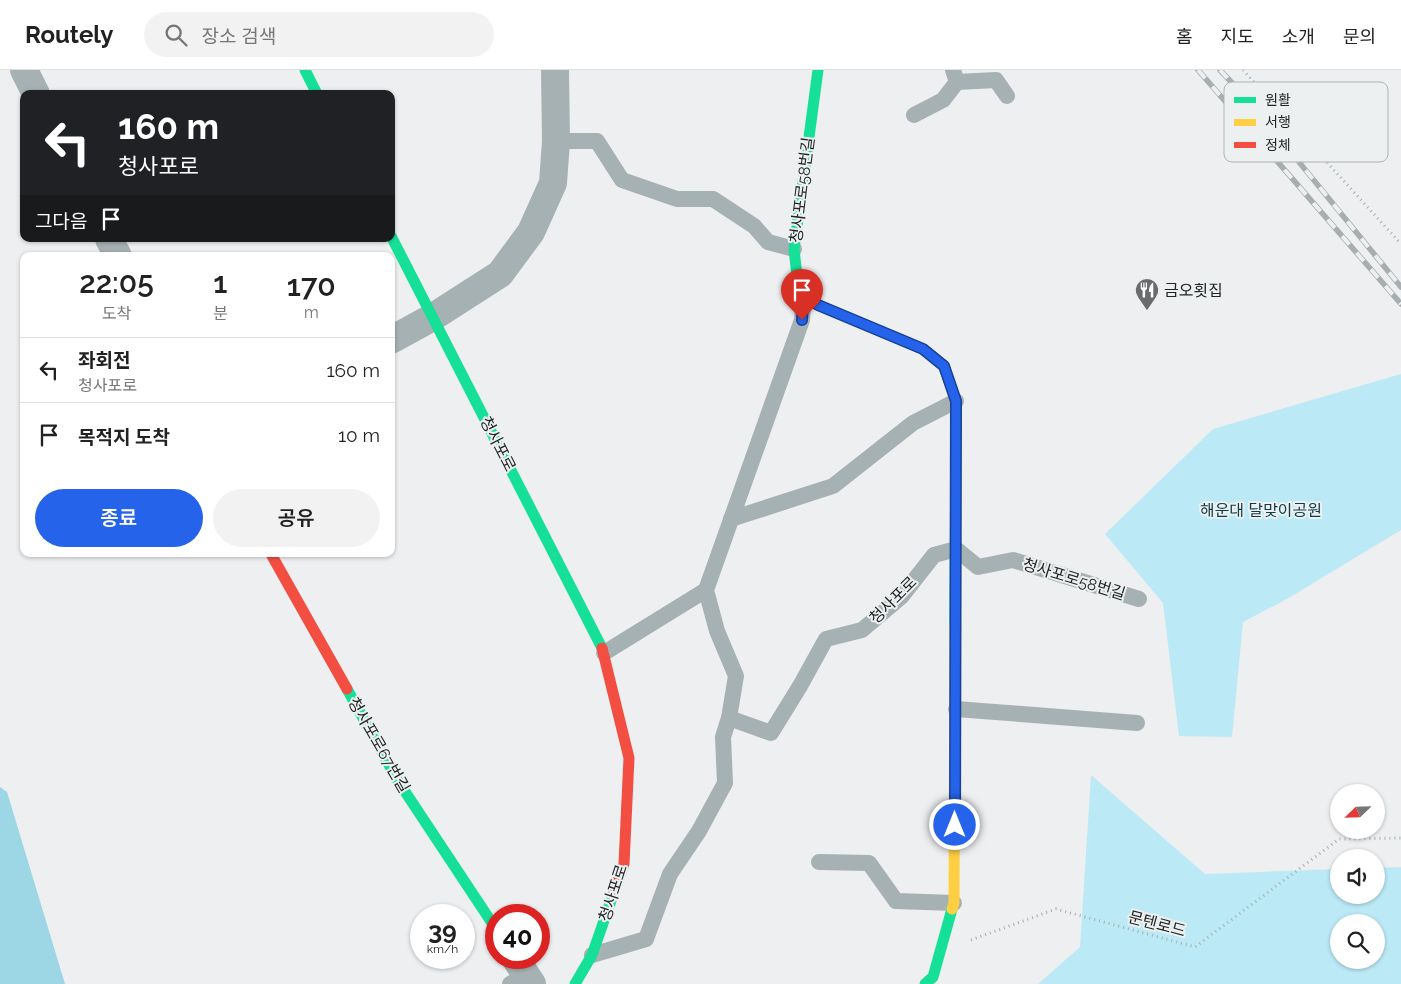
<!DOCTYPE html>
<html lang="ko">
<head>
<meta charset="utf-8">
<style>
	body { margin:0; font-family:Raleway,"Noto Sans KR",sans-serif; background:#f2f2f2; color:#222; height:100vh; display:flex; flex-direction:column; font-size:19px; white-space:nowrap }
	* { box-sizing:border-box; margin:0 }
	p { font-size:16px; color:#767676 }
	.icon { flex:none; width:28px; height:28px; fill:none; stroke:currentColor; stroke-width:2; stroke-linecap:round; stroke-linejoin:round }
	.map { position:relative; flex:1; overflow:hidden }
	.drawer { position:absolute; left:20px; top:182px; width:375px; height:305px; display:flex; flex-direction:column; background:#fff; border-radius:10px; box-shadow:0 1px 4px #0004 }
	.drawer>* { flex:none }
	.banner { position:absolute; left:20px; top:20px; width:375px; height:152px; border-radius:10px; box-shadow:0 1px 4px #0004; background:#202124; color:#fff; overflow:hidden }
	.needle { width:32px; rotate:247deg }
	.controls { position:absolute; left:1330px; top:714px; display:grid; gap:10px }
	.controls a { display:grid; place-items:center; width:55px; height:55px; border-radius:50%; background:#fff; box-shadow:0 1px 4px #0004; font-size:25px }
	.speed { position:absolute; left:410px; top:834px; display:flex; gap:10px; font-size:25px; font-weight:700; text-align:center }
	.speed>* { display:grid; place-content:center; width:65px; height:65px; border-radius:50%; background:#fff; box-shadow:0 1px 4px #0004; line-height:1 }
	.speed small { font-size:12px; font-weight:400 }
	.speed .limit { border:8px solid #d22; background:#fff; color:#111 }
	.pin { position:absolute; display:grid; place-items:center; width:42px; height:42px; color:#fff; margin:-51px -21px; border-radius:50% 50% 50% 0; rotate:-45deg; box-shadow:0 0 5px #0007 }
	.pin .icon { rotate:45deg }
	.me { position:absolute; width:55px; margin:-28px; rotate:0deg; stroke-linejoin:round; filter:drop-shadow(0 0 4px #0008) }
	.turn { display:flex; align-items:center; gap:18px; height:105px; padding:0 15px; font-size:22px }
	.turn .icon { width:65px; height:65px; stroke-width:2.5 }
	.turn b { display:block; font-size:35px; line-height:42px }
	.then { display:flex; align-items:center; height:48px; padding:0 15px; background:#0003; gap:10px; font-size:19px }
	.eta { display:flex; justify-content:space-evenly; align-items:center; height:85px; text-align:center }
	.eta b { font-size:30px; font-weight:600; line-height:35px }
	.cta { display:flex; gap:10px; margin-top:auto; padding:10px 15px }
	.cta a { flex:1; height:58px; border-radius:30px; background:#2563eb; color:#fff; font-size:20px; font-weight:600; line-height:58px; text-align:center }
	.cta a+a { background:#f2f2f2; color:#222 }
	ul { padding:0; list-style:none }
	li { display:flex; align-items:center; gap:15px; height:65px; padding:0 15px; border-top:1px solid #e0e0e0 }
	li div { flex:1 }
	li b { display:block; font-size:19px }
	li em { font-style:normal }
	header { display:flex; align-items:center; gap:30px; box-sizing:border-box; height:70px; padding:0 25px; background:#fff; border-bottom:1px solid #e0e0e0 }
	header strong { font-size:24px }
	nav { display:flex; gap:28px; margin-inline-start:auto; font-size:18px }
	.search { width:350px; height:45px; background:#f2f2f2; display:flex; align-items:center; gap:12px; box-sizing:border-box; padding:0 18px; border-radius:28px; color:#767676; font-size:19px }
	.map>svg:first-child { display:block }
</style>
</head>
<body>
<header>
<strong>Routely</strong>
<div class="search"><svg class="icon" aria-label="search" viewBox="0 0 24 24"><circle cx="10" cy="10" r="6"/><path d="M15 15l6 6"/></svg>장소 검색</div>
<nav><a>홈</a><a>지도</a><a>소개</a><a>문의</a></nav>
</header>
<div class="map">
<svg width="1401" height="914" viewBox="0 0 1401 914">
	<rect width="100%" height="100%" fill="#edeff0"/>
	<g fill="#bbeaf6" fill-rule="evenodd">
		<path d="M 1401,304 L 1401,460 L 1287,529 L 1243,552 L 1232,667 L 1179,666 L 1163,533 L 1105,464 L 1213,359 Z"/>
		<path d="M 1091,705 L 1205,804 L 1339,799 L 1339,825 L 1376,825 L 1376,798 L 1401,797 L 1401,914 L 1038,914 L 1080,877 ZM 1339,852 L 1376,852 L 1376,890 L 1339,890 Z"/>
	</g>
	<path fill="#9dd6e4" d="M 0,717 L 7,722 L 65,914 L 0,914 Z"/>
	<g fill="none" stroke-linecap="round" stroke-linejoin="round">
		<g stroke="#a6aeb0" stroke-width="3" stroke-dasharray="1 4" stroke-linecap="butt">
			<path d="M 1243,0 L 1401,174"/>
			<path d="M 971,870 L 1056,839 L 1195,877 L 1339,769 L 1401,768"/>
		</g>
		<g stroke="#a6b1b4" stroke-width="16">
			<path d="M 957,12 L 996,10 L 1007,26"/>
			<path d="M 914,45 L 943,30 L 957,12 L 953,0"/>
			<path d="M 556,71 L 597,71 L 622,110 L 677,129 L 713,129 L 754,156 L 768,172 L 794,179"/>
			<path d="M 731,449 L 833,416 L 913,353 L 956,331"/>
			<path d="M 604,583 L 706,520"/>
			<path d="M 956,639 L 1137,653"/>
			<path d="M 729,648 L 771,663 L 800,616 L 826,569 L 862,560 L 901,527 L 934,485 L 956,479 L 978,497 L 1013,490 L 1139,529"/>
			<path d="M 819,792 L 869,793 L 896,831 L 954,833"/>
			<path d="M 592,885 L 646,869 L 670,804 L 699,761 L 725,713 L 723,667 L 729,648 L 736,606 L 717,561 L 706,520 L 802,250 L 804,221"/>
			<path d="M 510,914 L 526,905"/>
		</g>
		<g stroke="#a6b1b4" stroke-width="28">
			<path d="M 24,0 L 36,24"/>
			<path d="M 109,169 L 118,186"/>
			<path d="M 391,270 L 433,247 L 500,204 L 531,162 L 553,113 L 556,71 L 555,0"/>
			<path d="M 515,888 L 532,914"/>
		</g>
		<g stroke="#16e098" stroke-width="11">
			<path d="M 305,0 L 317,24"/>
			<path d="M 818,0 L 794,179 L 798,215 L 818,235 L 923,279 L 944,296 L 956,331 L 955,553"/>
			<path d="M 391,166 L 602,578"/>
			<path d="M 347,619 L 398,711 L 496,859"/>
			<path d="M 575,914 L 592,885 L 614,822"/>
			<path d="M 925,914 L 933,907 L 952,839"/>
		</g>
		<path stroke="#ffcf43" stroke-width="11" d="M 952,839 L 954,833 L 955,553"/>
		<g stroke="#f24e42" stroke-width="11">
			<path d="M 271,484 L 347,619"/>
			<path d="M 602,578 L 629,688 L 624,794 L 614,822"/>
		</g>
		<g stroke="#a7aeaf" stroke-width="5.5">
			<g id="rail">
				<path d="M 1198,0 L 1401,234"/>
				<path d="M 1220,0 L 1250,32 L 1401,217"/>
			</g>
		</g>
		<use href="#rail" stroke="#ecf0f1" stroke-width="4" stroke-dasharray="11" stroke-linecap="butt"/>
	</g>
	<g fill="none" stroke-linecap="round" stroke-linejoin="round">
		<g stroke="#184099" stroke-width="12">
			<path id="route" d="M 802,250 L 804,221 L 818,235 L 923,279 L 944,296 L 956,331 L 955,755"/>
		</g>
		<use href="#route" stroke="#2563eb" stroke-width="9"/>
	</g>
	<defs>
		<g id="restaurant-pin" transform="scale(1.25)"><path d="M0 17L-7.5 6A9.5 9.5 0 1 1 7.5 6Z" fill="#6a6b6c" stroke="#ecf0f1"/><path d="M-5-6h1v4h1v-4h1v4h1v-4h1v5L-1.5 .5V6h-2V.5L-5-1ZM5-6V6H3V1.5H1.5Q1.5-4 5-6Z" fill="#fff"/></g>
	</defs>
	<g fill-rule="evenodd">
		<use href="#restaurant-pin" x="1147" y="220"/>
	</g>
	<g text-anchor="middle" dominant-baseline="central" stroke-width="4" stroke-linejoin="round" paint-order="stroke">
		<g font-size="16" fill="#232425" stroke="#ecf0f1">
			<text transform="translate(802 120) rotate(-83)">청사포로58번길</text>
			<text transform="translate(498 374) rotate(63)">청사포로</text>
			<text transform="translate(1074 509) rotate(17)">청사포로58번길</text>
			<text transform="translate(893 530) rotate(-45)">청사포로</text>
			<text transform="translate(379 675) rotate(60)">청사포로67번길</text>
			<text transform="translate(613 823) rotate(-72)">청사포로</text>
			<text transform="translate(1157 854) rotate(15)">문텐로드</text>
		</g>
		<g font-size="16" fill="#232425" stroke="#ecf0f1" text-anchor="start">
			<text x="1164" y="220">금오횟집</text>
		</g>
		<g font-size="16" fill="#0c3c47" stroke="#ecf0f1">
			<text x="1261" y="440">해운대 달맞이공원</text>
		</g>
	</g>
	<rect x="1224" y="12" width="164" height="80" rx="8" fill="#ecf0f1" stroke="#b0b3b4" stroke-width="1"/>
	<rect x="1234" y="27" width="22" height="6" fill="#16e098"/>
	<rect x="1234" y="49" width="22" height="7" fill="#ffcf43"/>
	<rect x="1234" y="72" width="22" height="6" fill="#f24e42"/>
	<g font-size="14" fill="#232425">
		<text x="1265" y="35">원활</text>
		<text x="1265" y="57">서행</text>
		<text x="1265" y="80">정체</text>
	</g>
</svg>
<div class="controls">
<a><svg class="needle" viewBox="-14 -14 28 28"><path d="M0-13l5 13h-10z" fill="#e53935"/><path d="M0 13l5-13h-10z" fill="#767676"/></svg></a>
<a><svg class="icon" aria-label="sound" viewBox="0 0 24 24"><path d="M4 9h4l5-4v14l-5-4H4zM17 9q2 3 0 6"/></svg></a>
<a><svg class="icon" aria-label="search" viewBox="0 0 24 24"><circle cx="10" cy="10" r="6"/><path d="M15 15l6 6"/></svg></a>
</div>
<div class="speed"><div>39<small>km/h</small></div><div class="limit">40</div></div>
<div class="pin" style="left:802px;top:250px;background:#d93025"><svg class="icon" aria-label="arrive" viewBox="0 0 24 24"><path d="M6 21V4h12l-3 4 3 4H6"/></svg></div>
<svg class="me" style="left:955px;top:755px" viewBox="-20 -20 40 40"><circle r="17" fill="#2563eb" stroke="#fff" stroke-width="3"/><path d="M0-11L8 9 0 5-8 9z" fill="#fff"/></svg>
<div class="banner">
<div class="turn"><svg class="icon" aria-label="left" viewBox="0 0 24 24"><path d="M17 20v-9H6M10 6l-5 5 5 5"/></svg><div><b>160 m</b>청사포로</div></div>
<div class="then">그다음<svg class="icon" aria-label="arrive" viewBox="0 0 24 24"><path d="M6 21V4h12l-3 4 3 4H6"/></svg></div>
</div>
<section class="drawer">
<div class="eta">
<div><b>22:05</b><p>도착</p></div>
<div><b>1</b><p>분</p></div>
<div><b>170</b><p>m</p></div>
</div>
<ul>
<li><svg class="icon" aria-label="left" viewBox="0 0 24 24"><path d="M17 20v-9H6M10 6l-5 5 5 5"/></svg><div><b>좌회전</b><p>청사포로</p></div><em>160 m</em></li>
<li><svg class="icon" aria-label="arrive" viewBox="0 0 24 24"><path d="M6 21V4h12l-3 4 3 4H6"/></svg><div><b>목적지 도착</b></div><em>10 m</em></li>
</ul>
<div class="cta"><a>종료</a><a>공유</a></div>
</section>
</div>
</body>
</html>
